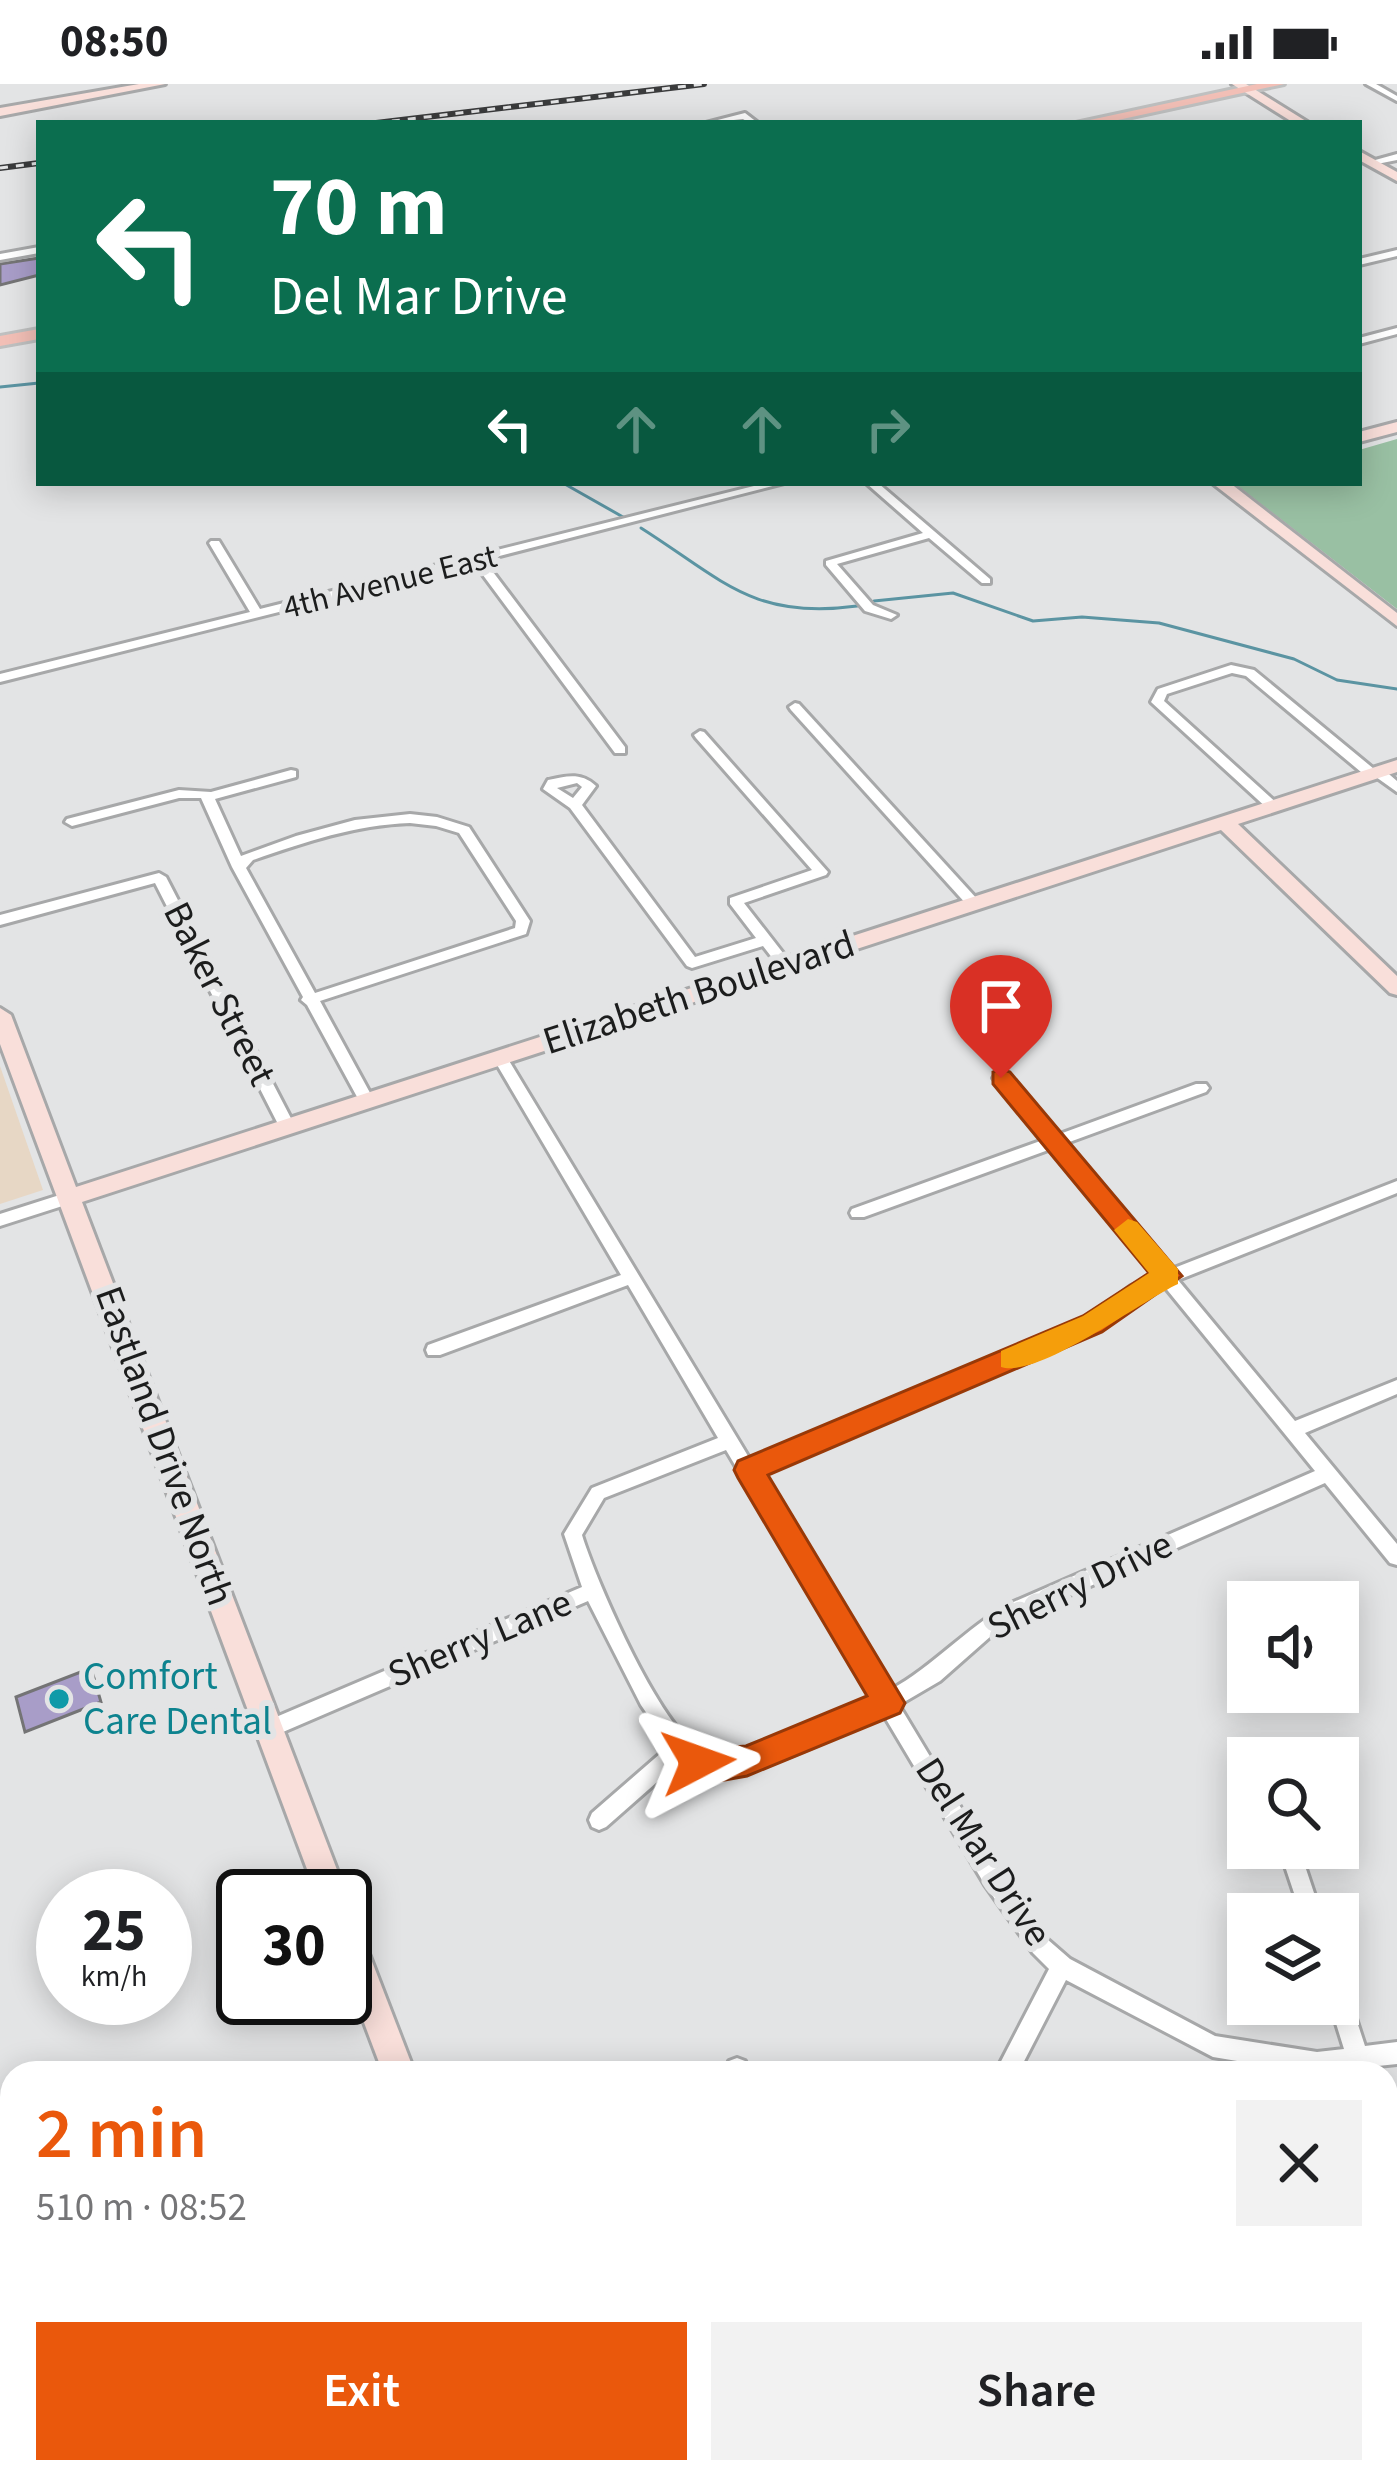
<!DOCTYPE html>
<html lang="en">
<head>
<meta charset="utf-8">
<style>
	body { margin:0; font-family:"Source Sans 3",sans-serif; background:#f2f2f2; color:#202124; height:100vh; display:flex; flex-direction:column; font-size:45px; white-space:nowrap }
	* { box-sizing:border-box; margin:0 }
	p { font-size:39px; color:#757577 }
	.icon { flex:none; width:66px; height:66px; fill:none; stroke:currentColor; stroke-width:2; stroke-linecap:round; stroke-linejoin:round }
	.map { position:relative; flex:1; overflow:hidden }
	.details { position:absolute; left:0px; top:1977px; width:1398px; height:423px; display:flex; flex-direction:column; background:#fff; border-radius:36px 36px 0 0; box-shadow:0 6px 30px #0003 }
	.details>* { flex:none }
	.guide { position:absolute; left:36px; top:36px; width:1326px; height:366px; border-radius:0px; box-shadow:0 6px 30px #0003; background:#0b6e4f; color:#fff; overflow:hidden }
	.controls { position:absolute; left:1227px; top:1497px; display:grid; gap:24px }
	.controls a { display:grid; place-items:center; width:132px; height:132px; border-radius:0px; background:#fff; box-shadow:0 6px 30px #0003; font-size:60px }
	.speed { position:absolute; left:36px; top:1785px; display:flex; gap:24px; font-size:60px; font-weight:700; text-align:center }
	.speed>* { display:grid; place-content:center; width:156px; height:156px; border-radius:50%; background:#fff; box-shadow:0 6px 30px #0003; line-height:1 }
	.speed small { font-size:30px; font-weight:400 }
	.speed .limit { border:6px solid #111; border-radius:18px; background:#fff; color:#111 }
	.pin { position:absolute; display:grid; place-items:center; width:102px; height:102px; color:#fff; margin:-123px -51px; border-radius:50% 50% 50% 0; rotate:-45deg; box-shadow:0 0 12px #0007 }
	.pin .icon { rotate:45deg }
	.me { position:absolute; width:132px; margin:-66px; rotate:86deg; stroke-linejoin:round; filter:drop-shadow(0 0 9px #0008) }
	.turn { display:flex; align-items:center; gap:42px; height:252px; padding:0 36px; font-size:54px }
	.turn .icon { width:156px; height:156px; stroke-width:2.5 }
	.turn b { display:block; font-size:84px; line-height:102px }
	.lanes { display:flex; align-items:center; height:114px; padding:0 36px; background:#0003; justify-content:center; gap:60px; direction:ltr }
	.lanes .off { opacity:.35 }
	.round { display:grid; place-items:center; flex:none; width:126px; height:126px; border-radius:0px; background:#f2f2f2 }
	.headline { display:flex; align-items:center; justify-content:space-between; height:204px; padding:0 36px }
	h1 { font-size:72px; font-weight:600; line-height:90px; color:#ea580c }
	.cta { display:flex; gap:24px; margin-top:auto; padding:24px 36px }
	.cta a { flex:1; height:138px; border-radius:0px; background:#ea580c; color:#fff; font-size:48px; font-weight:600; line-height:138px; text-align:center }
	.cta a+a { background:#f2f2f2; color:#202124 }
	.status { display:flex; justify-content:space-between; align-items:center; height:84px; padding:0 60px; background:#fff; direction:ltr }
	.status svg { height:33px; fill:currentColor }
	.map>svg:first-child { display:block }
</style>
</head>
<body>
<div class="status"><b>08:50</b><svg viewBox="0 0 49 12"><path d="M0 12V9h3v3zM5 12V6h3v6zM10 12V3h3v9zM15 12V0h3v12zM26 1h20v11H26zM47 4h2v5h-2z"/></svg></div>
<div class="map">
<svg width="1397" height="2399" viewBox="0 0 1397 2399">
	<rect width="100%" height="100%" fill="#e3e4e5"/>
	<path fill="#e7d7c5" d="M 0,982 L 43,1106 L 0,1120 Z"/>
	<g fill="#99c0a3">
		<path d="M 1397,355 L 1397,525 L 1234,399 L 1359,399 L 1359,366 Z"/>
		<path d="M 12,2234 L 12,2388 L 139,2388 L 141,2396 L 0,2399 L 0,2240 Z"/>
	</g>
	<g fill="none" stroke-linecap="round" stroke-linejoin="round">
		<g stroke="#5b94a2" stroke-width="3">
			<path d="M 0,303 L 39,299"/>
			<path d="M 563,399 L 623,433"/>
			<path d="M 641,444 C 723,496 753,536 857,522"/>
			<path d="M 874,517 L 953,509 L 1033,537 L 1082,533 L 1159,539 L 1294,575 L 1337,596 L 1397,605"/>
		</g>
	</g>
	<g fill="#a89dc8" stroke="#747475" stroke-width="3">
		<path d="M 39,174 L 39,191 L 0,201 L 0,180 Z"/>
		<path d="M 91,1584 L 101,1618 L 25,1648 L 16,1613 Z"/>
	</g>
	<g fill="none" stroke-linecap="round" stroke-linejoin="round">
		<g stroke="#a7a8a9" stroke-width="6">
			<g id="street">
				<path d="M 1366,0 L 1376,0 L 1397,12 L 1397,17 Z"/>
				<path d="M 745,29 L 758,39 L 749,39 L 743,35 L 706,39 Z"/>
				<path d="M 1397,70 L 1397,76 L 1372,81 L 1368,78 Z"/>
				<path d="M 39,163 L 39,169 L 0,176 L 0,170 Z"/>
				<path d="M 1397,166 L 1397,172 L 1359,181 L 1359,175 Z"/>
				<path d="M 1397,244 L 1397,250 L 1359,260 L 1359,254 Z"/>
				<path d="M 766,399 L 784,399 L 484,476 L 625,663 L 625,669 L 615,669 L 474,479 L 0,598 L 0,590 L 250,528 L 209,459 L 211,457 L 219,457 L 260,525 Z"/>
				<path d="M 866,399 L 878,399 L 990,495 L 990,499 L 982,499 L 929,454 L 837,480 L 873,521 L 897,531 L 891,535 L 865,527 L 826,481 L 826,477 L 923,449 Z"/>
				<path d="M 1231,581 L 1254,586 L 1374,685 L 1383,685 L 1397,697 L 1397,708 L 1376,693 L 1367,693 L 1246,592 L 1232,589 L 1167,610 L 1164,617 L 1280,722 L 1273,726 L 1268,725 L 1151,618 L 1158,605 Z"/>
				<path d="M 795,619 L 799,620 L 978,816 L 978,822 L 968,822 L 791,626 L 789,623 Z"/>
				<path d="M 700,647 L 704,648 L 828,788 L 826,791 L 744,819 L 790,878 L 792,881 L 790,884 L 780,884 L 763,862 L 692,884 L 687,882 L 570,724 L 543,705 L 548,696 C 567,692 581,688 596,702 L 582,721 L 695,873 L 756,854 L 730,820 L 730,814 L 812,786 L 696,654 L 694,651 ZM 577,699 L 582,703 L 573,714 L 557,704 Z"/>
				<path d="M 291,686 L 296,687 L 296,693 L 215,715 L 241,772 L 296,752 L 355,736 L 410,730 L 437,733 L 469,743 L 530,837 L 526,850 L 320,917 L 375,1018 L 367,1023 L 362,1022 L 307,921 L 301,916 L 303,913 L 232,783 L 201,714 L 179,714 L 72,742 L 65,738 L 67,735 L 179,706 L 211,708 ZM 410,739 L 436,742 L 459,749 L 516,837 L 515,844 L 315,909 L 246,784 L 253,776 C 305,758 355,741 410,739 Z"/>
				<path d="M 159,789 L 166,793 L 296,1044 L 293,1048 L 288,1050 L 280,1044 L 155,799 L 0,841 L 0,831 Z"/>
				<path d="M 500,969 L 505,970 L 751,1377 L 1087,1235 L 1131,1202 L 1155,1192 L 1051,1065 L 864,1133 L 852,1133 L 850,1129 L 852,1125 L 1043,1056 L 996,998 L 993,994 L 996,990 L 1006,990 L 1057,1051 L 1196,1000 L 1206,1000 L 1209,1004 L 1206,1008 L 1064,1060 L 1169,1186 L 1397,1097 L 1397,1109 L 1178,1196 L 1295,1337 L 1397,1296 L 1397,1310 L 1305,1349 L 1397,1460 L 1397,1481 L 1390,1479 L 1325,1399 L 1022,1532 L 991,1552 L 940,1597 L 899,1621 L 999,1787 L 1047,1855 L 1070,1875 L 1215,1952 L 1317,1968 L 1344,1965 L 1330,1920 L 1338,1920 L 1338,1901 L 1346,1904 L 1365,1962 L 1397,1958 L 1397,1980 L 1311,1989 L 1213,1973 L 1066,1896 L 1018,1989 L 995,1989 L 1049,1885 L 1033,1869 L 985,1801 L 883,1630 C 846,1648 745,1699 706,1690 C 698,1688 689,1681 682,1676 L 606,1743 L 599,1746 L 592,1743 L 589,1736 L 592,1729 L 669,1662 L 641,1621 L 588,1517 L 276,1651 L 269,1654 L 262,1651 L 259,1645 L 262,1639 L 582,1503 L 564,1450 L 592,1404 L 718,1354 L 628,1201 L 440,1271 L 428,1271 L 426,1266 L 428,1261 L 621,1191 L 493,974 ZM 1164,1202 L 1315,1387 L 1009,1520 C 966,1544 934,1582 890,1606 L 759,1390 L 1099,1245 L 1143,1212 ZM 726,1366 L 874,1615 C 842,1630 741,1681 709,1671 C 665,1658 595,1494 582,1451 L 604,1414 Z"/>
				<path d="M 72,1107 L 80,1113 L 78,1117 L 0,1142 L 0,1130 Z"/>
				<path d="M 1279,1764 L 1299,1764 L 1321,1830 L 1301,1830 Z"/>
				<path d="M 737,1974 L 745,1977 L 751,1989 L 728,1989 L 726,1985 L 729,1977 Z"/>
				<path d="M 12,2173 L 12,2197 L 0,2203 L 0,2179 Z"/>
				<path d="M 1397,2228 L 1397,2254 L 1386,2259 L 1386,2233 Z"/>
				<path d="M 734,2388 L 768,2388 L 761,2399 L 728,2399 Z"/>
				<path d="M 1123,2388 L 1159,2388 L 1152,2399 L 1116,2399 Z"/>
				<path d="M 1348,2388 L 1374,2388 L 1379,2399 L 1353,2399 Z"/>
			</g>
		</g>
		<g stroke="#a7a8a9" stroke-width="6">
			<g id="secondary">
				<path d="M 139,0 L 165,0 L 0,32 L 0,24 Z"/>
				<path d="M 1232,0 L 1246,0 L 1309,39 L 1294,39 Z"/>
				<path d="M 1359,67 L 1397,88 L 1397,97 L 1359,76 Z"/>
				<path d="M 1397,338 L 1397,348 L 1359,358 L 1359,348 Z"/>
				<path d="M 1212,399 L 1230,399 L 1397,529 L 1397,542 Z"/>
				<path d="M 1397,676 L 1397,688 L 1238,740 L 1397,892 L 1397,911 L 1390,909 L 1221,746 L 82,1118 L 347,1812 L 345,1817 L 345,1812 L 317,1812 L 0,960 L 0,924 L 11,931 L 76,1103 Z"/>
				<path d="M 345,1832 L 356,1836 L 415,1989 L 383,1989 L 345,1888 Z"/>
				<path d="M 530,2388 L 566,2388 L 570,2399 L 534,2399 Z"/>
			</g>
		</g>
		<g stroke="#bfc0c0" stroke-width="6">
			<g id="primary">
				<path d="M 1257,0 L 1284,0 L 1104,39 L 1076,39 Z"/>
				<path d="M 39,245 L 39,255 L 0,262 L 0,252 Z"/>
			</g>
		</g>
		<use href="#street" fill="#fff" fill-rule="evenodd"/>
		<use href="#secondary" fill="#f9dfda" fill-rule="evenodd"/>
		<use href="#primary" fill="#f2bfb6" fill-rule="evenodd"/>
		<g stroke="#3a3b3c" stroke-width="6">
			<g id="rail">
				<path d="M 376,39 L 704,0"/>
				<path d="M 0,84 L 39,79"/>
			</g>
		</g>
		<use href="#rail" stroke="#e3e4e5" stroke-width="3" stroke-dasharray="8" stroke-linecap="butt"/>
	</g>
	<path fill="#ea580c" stroke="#983908" stroke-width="3" d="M 1001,985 L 1010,988 L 1182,1192 L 1102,1248 L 768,1391 L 905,1619 L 900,1629 L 747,1692 L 714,1698 L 686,1688 L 681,1678 L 686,1667 L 746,1662 L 867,1612 L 738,1394 L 734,1386 L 738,1377 L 1083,1232 L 1149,1189 L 993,1000 L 993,988 Z"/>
	<path fill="#f59e0b" d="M 1128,1135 L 1137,1138 L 1178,1185 L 1178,1200 C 1141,1217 1038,1295 1001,1283 L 1001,1267 L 1083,1232 L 1149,1189 L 1114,1146 Z"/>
	<circle fill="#0f9aa8" stroke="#e3e4e5" stroke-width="4.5" cx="59" cy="1615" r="12"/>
	<g text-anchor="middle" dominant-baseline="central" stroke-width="12" stroke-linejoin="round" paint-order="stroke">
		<g font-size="33" fill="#1c1d1d" stroke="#e3e4e5">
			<text transform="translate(390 498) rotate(-14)">4th Avenue East</text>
		</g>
		<g font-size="39" fill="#1c1d1d" stroke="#e3e4e5">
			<text transform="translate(699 909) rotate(-18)">Elizabeth Boulevard</text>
			<text transform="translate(219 910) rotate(63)">Baker Street</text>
			<text transform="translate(164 1362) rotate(70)">Eastland Drive North</text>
			<text transform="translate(1080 1502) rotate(-26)">Sherry Drive</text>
			<text transform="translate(480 1555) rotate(-23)">Sherry Lane</text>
			<text transform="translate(983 1768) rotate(57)">Del Mar Drive</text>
		</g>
		<g font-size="39" fill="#0d838f" stroke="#e3e4e5" text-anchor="start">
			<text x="83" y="1593">Comfort<tspan x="83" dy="45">Care Dental</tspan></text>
		</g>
	</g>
</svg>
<div class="controls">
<a><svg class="icon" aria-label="sound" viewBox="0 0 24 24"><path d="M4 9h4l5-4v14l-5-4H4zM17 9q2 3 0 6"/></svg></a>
<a><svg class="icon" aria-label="search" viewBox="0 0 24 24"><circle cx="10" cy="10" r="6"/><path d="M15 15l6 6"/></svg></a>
<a><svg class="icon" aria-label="layers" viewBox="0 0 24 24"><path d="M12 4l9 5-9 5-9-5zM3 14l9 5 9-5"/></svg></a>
</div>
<div class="speed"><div>25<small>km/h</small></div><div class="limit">30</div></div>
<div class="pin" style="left:1001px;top:994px;background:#d93025"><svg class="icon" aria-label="arrive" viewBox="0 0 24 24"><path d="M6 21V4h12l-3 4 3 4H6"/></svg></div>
<svg class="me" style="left:698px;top:1678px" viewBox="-20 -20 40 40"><path d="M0-17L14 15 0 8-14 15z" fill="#ea580c" stroke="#fff" stroke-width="4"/></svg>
<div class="guide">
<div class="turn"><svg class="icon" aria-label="left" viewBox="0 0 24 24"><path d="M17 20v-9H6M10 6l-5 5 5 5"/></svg><div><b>70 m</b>Del Mar Drive</div></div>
<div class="lanes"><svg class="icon" aria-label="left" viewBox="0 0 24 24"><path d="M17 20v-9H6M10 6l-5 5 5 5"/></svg><svg class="icon off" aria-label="ahead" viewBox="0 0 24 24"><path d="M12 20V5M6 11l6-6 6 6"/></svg><svg class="icon off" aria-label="ahead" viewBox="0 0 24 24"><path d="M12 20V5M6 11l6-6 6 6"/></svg><svg class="icon off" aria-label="right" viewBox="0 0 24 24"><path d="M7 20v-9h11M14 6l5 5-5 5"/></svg></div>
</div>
<section class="details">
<div class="headline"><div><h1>2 min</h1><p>510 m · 08:52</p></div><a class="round"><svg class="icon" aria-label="close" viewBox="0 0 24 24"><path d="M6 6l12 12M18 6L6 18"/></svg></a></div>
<div class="cta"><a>Exit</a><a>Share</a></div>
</section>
</div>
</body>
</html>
